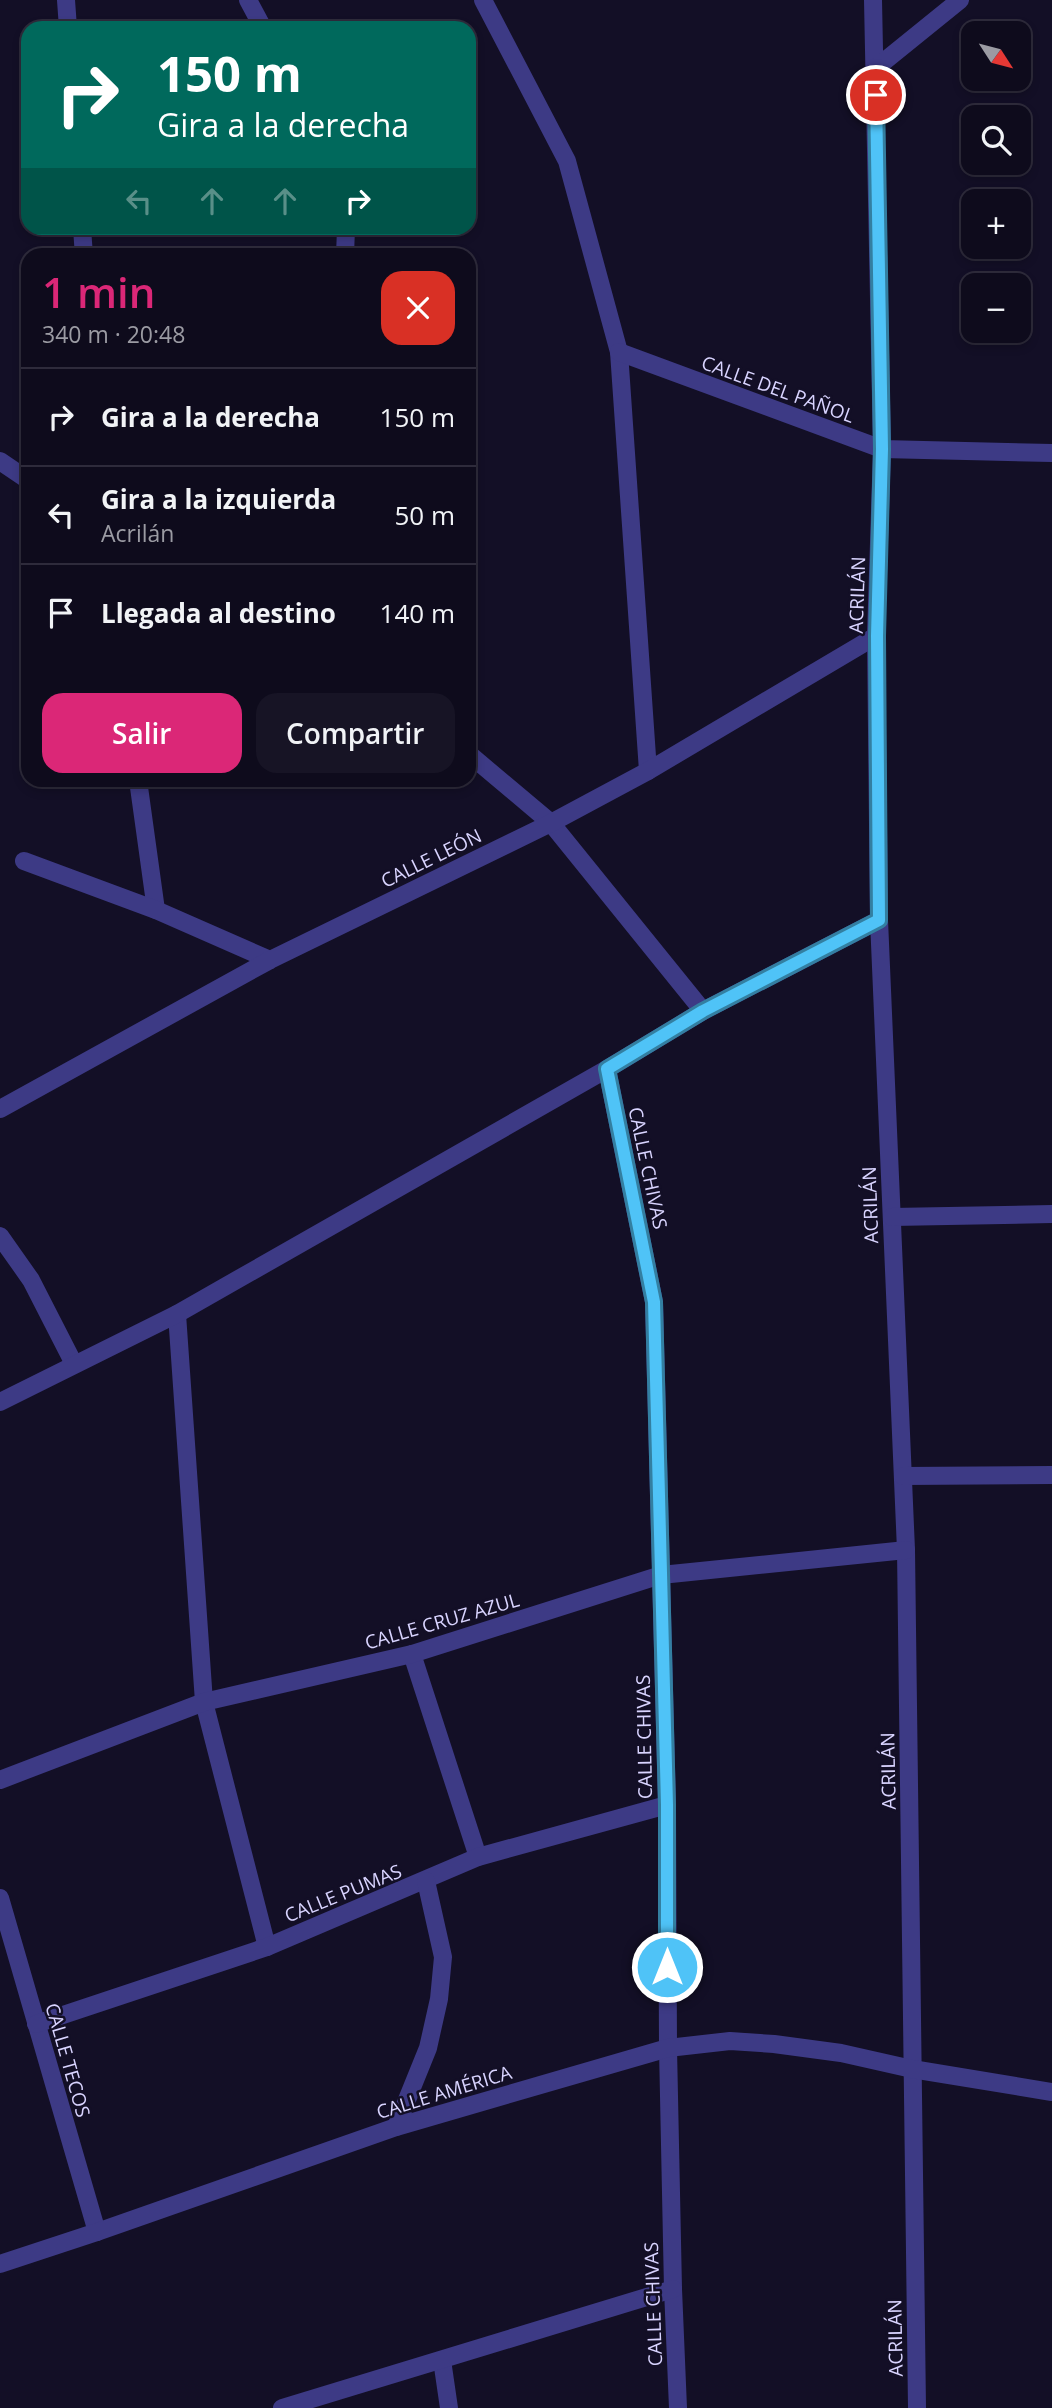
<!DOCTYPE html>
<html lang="es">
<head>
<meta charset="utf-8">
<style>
	body { margin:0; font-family:"Open Sans",sans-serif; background:#171425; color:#f1f3f6; height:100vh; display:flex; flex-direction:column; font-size:26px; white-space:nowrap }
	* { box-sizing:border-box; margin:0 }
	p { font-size:23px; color:#9b9ba3 }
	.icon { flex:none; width:38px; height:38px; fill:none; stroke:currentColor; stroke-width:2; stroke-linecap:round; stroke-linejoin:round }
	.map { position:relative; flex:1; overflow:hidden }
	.drawer { position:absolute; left:21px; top:248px; width:455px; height:539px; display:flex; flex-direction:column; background:#0e0b1c; border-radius:21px; box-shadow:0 4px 10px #0003,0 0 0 2px #2e2b3b }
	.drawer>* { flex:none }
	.hud { position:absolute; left:21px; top:21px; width:455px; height:214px; border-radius:21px; box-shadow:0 4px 10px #0003,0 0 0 2px #2e2b3b; background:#00695c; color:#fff; overflow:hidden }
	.needle { width:46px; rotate:126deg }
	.fabs { position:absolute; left:961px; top:21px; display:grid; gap:14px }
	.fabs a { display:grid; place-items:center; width:70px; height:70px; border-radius:14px; background:#0e0b1c; box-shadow:0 4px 10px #0003,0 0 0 2px #2e2b3b; font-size:35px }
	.pin { position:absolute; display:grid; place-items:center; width:60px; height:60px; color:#fff; margin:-30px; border:4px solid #fff; border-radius:50%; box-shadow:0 2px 7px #0007 }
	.me { position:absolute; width:77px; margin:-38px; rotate:0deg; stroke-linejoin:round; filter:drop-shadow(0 0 5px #0008) }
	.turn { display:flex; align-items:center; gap:24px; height:147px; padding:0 21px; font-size:32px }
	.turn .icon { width:91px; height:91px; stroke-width:2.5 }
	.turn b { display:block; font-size:49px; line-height:60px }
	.lanes { display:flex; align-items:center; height:66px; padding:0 21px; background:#0003; justify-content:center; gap:35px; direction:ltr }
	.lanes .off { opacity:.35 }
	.round { display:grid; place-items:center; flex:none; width:74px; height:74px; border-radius:21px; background:#171425 }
	.head { display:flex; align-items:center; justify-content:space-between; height:119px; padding:0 21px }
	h1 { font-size:42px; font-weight:600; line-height:52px; color:#db2777 }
	.primary-button { display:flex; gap:14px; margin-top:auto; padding:14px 21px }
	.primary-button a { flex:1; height:80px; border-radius:21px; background:#db2777; color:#fff; font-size:28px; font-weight:600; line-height:80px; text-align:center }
	.primary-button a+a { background:#171425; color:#f1f3f6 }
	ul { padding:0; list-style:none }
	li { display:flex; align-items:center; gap:21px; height:98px; padding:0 21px; border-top:2px solid #2e2b3b }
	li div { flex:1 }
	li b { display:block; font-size:26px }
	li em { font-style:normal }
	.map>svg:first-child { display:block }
</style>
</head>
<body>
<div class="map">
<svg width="1052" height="2408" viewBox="0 0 1052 2408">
	<rect width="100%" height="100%" fill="#130f26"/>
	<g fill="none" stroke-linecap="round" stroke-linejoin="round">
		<path stroke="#3d3a85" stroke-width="18" d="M 177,1314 L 204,1702"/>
		<g stroke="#3d3a85" stroke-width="18">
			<path d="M 66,0 L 68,28"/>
			<path d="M 248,0 L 263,28"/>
			<path d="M 483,0 L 567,161 L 619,352 L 648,771"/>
			<path d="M 873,0 L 882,449 L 876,636 L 879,920 L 906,1550 L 917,2408"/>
			<path d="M 876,68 L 960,0"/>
			<path d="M 82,228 L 84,256"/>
			<path d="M 345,256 L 346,228"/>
			<path d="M 619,352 L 882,449 L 1052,453"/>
			<path d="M 0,461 L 28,480"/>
			<path d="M 469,754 L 551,823 L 703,1011"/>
			<path d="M 138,780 L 156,910"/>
			<path d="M 24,861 L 156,910 L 270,960"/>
			<path d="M 607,1069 L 654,1302 L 667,1805 L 668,2048 L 673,2289 L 678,2408"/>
			<path d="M 0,1109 L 270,960 L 551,823 L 648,771 L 876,636"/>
			<path d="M 892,1217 L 1052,1214"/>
			<path d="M 0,1236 L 31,1280 L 74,1364"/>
			<path d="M 0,1402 L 177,1314 L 607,1069 L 703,1011 L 879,920"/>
			<path d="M 903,1476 L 1052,1475"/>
			<path d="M 412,1654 L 478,1857"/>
			<path d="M 204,1702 L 267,1947"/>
			<path d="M 0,1780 L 204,1702 L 412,1654 L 661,1575 L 906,1550"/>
			<path d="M 0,1898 L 97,2232"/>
			<path d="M 36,2024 L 267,1947 L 478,1857 L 667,1805"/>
			<path d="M 396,2127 L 428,2048 L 439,1999 L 443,1957 L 426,1881"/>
			<path d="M 0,2264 L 97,2232 L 396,2127 L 668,2048 L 730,2041 L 774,2044 L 841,2053 L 912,2069 L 1052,2092"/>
			<path d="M 442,2360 L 449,2408"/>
			<path d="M 282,2408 L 673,2289"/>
		</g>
	</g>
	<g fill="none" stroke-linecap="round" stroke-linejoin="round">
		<g stroke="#337fa1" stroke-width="18">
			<path id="route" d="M 667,1967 L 667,1805 L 654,1302 L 607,1069 L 703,1011 L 879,920 L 877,636 L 882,449 L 876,95"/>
		</g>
		<use href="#route" stroke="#4fc3f7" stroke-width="12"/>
	</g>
	<g text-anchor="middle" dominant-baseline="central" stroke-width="5" stroke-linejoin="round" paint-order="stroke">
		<g font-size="19" fill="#d9d4ff" stroke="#130f26">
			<text transform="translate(778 389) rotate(20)">CALLE DEL PAÑOL</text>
			<text transform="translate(857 595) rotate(-88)">ACRILÁN</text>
			<text transform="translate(431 858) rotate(-26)">CALLE LEÓN</text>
			<text transform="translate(648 1168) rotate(78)">CALLE CHIVAS</text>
			<text transform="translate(870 1205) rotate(-92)">ACRILÁN</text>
			<text transform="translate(442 1621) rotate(-16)">CALLE CRUZ AZUL</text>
			<text transform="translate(644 1737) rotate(-91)">CALLE CHIVAS</text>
			<text transform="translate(888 1771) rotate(-91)">ACRILÁN</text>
			<text transform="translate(343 1893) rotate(-22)">CALLE PUMAS</text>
			<text transform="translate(68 2060) rotate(74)">CALLE TECOS</text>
			<text transform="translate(444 2092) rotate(-17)">CALLE AMÉRICA</text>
			<text transform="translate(653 2304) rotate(-92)">CALLE CHIVAS</text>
			<text transform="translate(895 2338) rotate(-91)">ACRILÁN</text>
		</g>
	</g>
</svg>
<div class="fabs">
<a><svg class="needle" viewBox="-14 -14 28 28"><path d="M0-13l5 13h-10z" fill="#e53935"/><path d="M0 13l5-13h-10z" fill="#9b9ba3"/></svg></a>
<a><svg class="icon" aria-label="search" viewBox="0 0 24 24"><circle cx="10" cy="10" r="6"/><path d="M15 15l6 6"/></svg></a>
<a>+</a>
<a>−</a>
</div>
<div class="pin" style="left:876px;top:95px;background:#d93025"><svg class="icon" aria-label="arrive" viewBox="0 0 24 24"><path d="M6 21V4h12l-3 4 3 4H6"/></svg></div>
<svg class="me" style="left:667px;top:1967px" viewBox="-20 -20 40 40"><circle r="17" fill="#4fc3f7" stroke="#fff" stroke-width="3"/><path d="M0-11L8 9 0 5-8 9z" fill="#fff"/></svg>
<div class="hud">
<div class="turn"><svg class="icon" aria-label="right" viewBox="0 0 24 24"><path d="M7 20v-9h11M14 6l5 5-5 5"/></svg><div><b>150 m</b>Gira a la derecha</div></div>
<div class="lanes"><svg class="icon off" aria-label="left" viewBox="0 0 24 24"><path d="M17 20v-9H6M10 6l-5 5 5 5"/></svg><svg class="icon off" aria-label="ahead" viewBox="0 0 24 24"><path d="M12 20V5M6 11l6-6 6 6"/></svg><svg class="icon off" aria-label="ahead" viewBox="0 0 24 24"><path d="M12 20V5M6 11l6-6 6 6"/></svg><svg class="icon" aria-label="right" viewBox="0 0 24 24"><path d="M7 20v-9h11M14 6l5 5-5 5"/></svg></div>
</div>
<section class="drawer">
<div class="head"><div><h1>1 min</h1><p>340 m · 20:48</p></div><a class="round" style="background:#d93025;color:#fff"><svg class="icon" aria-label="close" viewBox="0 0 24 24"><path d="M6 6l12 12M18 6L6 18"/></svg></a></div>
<ul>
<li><svg class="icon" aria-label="right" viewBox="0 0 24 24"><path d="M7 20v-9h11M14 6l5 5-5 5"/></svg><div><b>Gira a la derecha</b></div><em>150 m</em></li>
<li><svg class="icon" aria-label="left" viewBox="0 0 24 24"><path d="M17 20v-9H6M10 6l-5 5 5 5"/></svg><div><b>Gira a la izquierda</b><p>Acrilán</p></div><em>50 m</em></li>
<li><svg class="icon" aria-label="arrive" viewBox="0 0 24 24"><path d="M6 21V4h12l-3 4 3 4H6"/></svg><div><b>Llegada al destino</b></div><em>140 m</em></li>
</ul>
<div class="primary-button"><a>Salir</a><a>Compartir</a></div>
</section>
</div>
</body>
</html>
